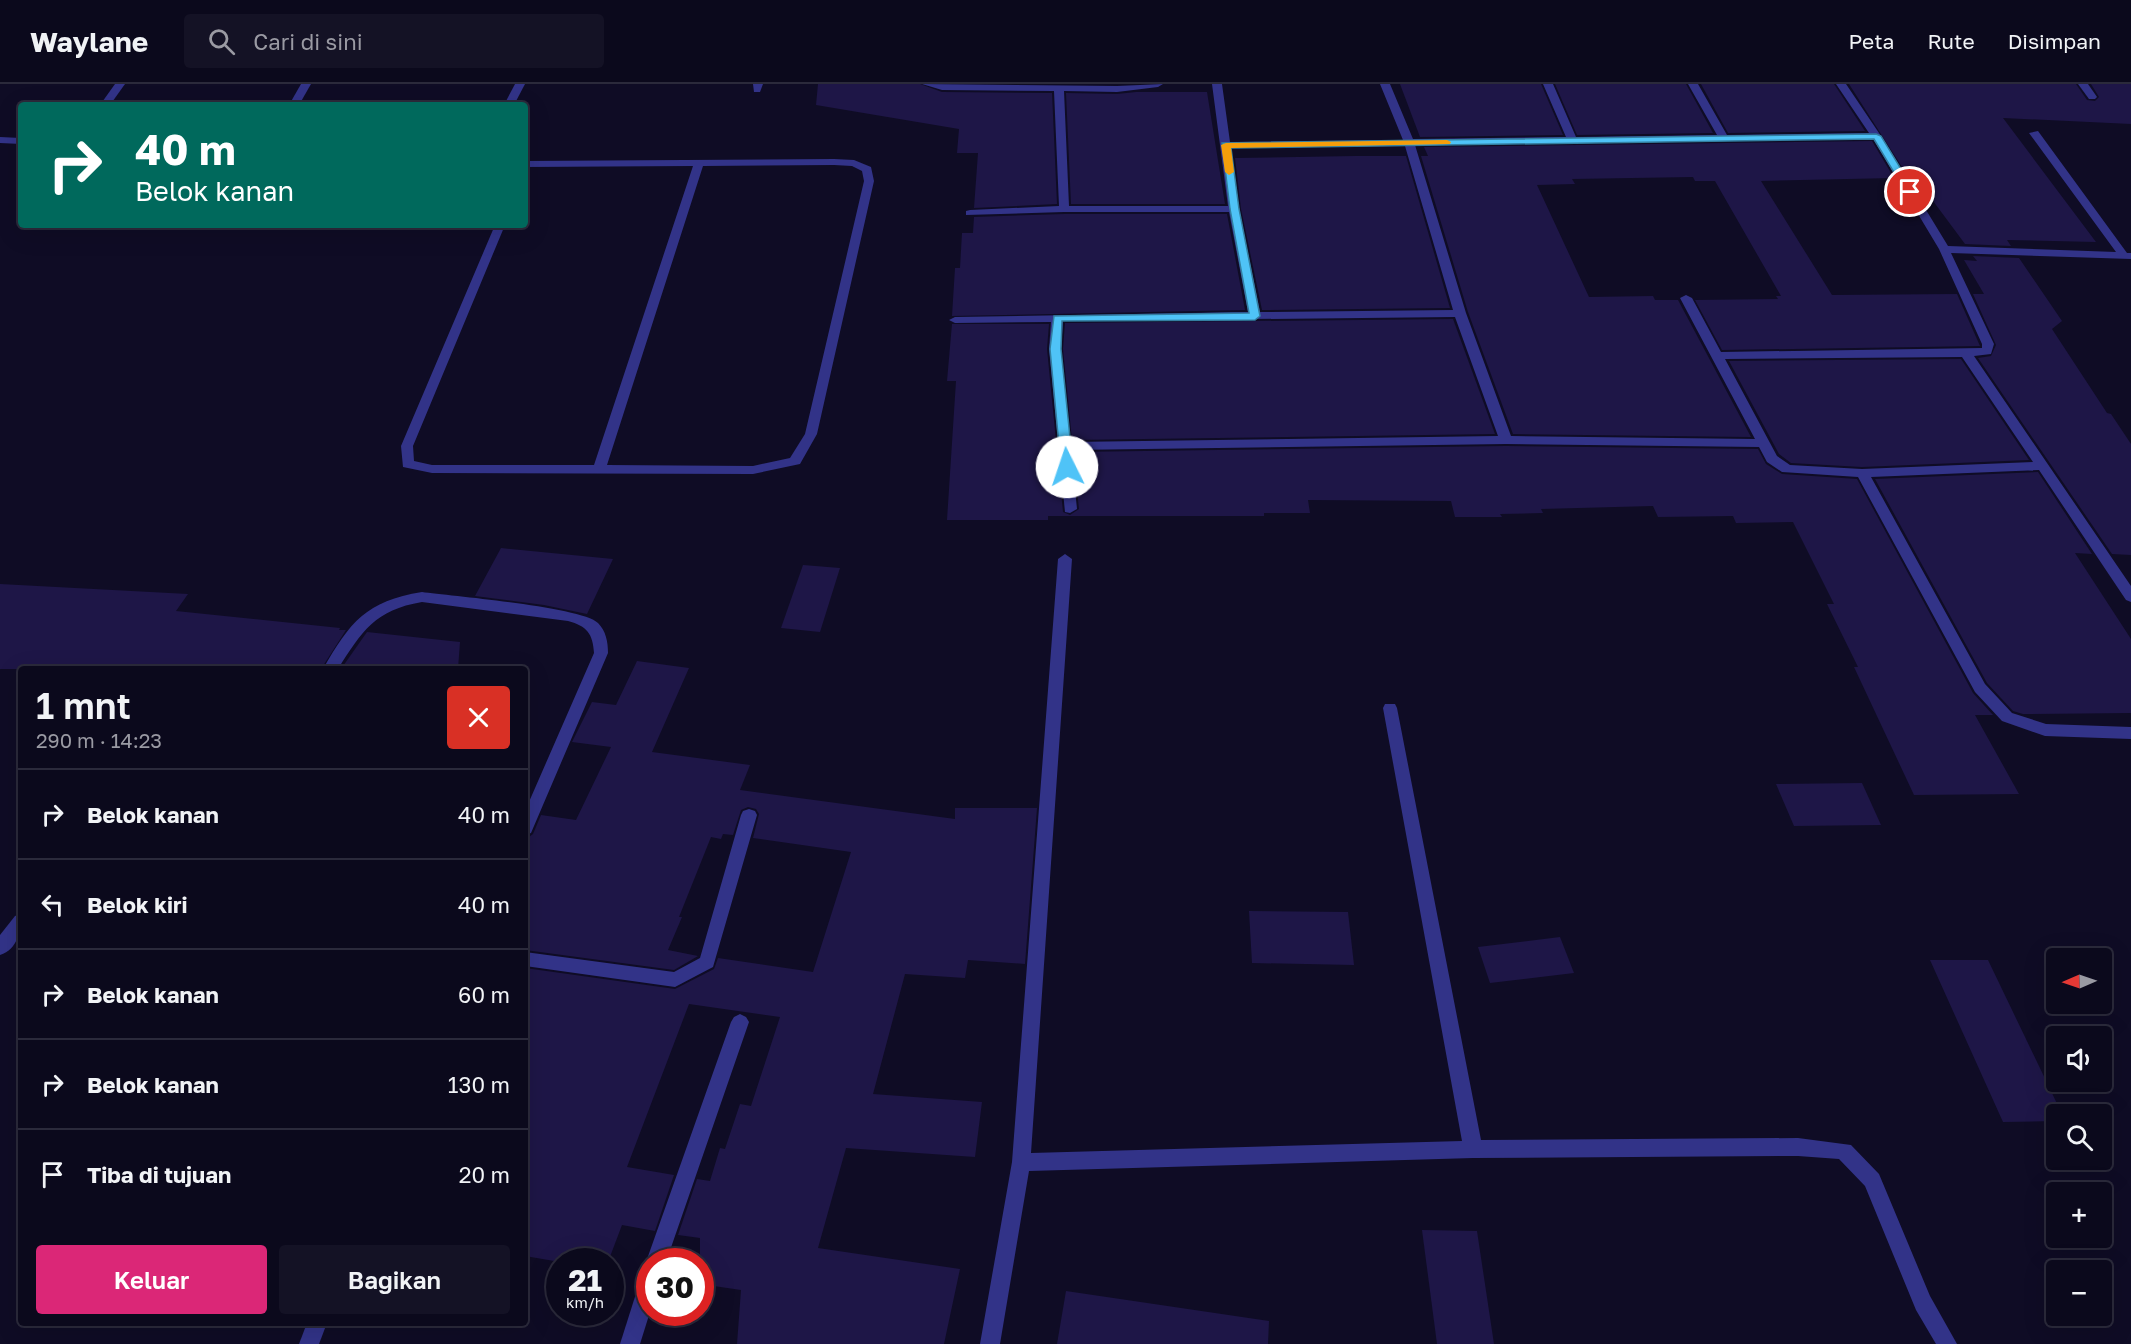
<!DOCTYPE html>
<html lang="id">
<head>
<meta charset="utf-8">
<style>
	body { margin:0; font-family:"Golos Text",sans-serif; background:#141225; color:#f1f3f6; height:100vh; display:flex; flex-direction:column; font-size:22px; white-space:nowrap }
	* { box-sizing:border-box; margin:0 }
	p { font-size:20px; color:#9a9aa3 }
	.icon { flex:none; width:33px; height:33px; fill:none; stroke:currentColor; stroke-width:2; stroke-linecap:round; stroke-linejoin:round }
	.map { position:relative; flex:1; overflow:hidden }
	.drawer { position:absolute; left:18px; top:582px; width:510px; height:660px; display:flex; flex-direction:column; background:#0b091c; border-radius:6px; box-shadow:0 6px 24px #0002,0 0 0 2px #2b2a3b }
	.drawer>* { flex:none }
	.hud { position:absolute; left:18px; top:18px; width:510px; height:126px; border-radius:6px; box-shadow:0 6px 24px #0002,0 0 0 2px #2b2a3b; background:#00695c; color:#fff; overflow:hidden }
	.needle { width:39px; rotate:268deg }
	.buttons { position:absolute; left:2046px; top:864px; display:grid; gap:12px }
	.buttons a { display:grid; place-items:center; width:66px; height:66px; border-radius:6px; background:#0b091c; box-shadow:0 6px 24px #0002,0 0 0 2px #2b2a3b; font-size:30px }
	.speed { position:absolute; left:546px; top:1164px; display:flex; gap:12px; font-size:30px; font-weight:700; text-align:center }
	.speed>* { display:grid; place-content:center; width:78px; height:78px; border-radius:50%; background:#0b091c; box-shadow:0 6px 24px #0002,0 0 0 2px #2b2a3b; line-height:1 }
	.speed small { font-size:15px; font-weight:400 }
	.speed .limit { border:9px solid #d22; background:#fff; color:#111 }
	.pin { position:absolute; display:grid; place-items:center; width:51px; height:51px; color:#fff; margin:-26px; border:3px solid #fff; border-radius:50%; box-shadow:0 2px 6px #0007 }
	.me { position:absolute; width:66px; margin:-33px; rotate:356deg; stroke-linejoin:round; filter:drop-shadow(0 0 4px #0008) }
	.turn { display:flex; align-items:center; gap:21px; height:126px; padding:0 18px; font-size:27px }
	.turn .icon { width:78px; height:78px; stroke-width:2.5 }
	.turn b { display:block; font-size:42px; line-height:51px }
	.round { display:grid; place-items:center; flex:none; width:63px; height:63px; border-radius:6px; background:#141225 }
	.overview { display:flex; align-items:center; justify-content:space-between; height:102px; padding:0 18px }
	h1 { font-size:36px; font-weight:600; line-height:45px }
	.action { display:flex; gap:12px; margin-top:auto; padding:12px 18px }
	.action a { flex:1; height:69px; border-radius:6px; background:#db2777; color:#fff; font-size:24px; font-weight:600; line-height:69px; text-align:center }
	.action a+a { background:#141225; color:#f1f3f6 }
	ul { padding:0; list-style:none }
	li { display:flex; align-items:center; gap:18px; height:90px; padding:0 18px; border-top:2px solid #2b2a3b }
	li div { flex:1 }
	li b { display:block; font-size:22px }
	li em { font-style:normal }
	header { display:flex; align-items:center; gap:36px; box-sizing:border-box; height:84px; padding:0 30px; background:#0b091c; border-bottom:2px solid #2b2a3b }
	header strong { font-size:28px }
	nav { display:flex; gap:33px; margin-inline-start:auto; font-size:21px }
	.search { width:420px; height:54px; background:#141225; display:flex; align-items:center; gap:15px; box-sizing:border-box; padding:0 21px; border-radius:6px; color:#9a9aa3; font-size:22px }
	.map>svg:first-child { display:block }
</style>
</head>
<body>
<header>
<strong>Waylane</strong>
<div class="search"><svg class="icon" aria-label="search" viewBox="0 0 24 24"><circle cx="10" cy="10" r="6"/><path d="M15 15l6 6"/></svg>Cari di sini</div>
<nav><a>Peta</a><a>Rute</a><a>Disimpan</a></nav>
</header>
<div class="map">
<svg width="2131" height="1260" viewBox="0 0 2131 1260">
	<rect width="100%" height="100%" fill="#0f0c25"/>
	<g fill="#1e1647">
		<path d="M 818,0 L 920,0 L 942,8 L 1052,9 L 1057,120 L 974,124 L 978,69 L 957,69 L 959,45 L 816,21 Z"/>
		<path d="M 1400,0 L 1541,0 L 1563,51 L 1420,53 Z"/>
		<path d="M 1555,0 L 1686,0 L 1713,49 L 1577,51 Z"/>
		<path d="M 1701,0 L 1834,0 L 1865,47 L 1728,49 Z"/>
		<path d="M 1849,0 L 2076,0 L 2087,16 L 2095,17 L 2099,13 L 2091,0 L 2131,0 L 2131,40 L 2003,34 L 2096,158 L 2007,156 L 2011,162 L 1965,160 L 1916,94 L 1909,94 Z"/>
		<path d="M 1136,8 L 1207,8 L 1225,120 L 1071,120 L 1066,9 L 1117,10 Z"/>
		<path d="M 1872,57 L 1894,94 L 1761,97 L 1832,211 L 1957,210 L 1980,262 L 1722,266 L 1695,216 L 1778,215 L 1776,212 L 1781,212 L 1715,97 L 1695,97 L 1693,93 L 1572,95 L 1575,100 L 1537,101 L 1589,213 L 1653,212 L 1655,216 L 1678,216 L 1751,353 L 1513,350 L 1468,228 L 1421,72 L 1428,72 L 1424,63 Z"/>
		<path d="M 1355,72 L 1406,72 L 1450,224 L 1262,226 L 1241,125 L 1235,74 Z"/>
		<path d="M 1064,130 L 1227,130 L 1245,226 L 952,232 L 955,184 L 960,184 L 962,149 L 973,149 L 974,133 Z"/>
		<path d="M 1973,172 L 2019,174 L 2062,237 L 2052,245 L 2107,329 L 2111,330 L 2131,360 L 2131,471 L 2112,470 L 1978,274 L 1991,272 L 1996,261 L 1973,210 L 1984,210 L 1964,176 L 1977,177 Z"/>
		<path d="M 1453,235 L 1495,350 L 1072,356 L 1063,265 L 1065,239 Z"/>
		<path d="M 952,240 L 1049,240 L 1047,265 L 1063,428 L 1070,431 L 1079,425 L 1073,368 L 1506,362 L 1758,365 L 1766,380 L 1782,390 L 1857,395 L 1973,609 L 1993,631 L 1975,631 L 2019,710 L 1914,711 L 1854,583 L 1858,583 L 1827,520 L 1834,520 L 1793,438 L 1736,439 L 1733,432 L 1658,433 L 1653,422 L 1541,425 L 1543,429 L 1500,430 L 1502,433 L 1455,433 L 1451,417 L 1308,416 L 1310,429 L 1264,429 L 1264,432 L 1048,432 L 1048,436 L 947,436 L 956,297 L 947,297 Z"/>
		<path d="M 1961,275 L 2029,376 L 1862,383 L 1791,379 L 1779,370 L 1729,277 Z"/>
		<path d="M 2038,388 L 2092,470 L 2075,469 L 2131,555 L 2131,629 L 2023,630 L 2013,627 L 1987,599 L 1875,395 Z"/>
		<path d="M 501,464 L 613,475 L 587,530 L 544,521 L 475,512 Z"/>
		<path d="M 803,481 L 840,484 L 820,548 L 781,544 Z"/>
		<path d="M 0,500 L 188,510 L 176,527 L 340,544 L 339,546 L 346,546 L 321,585 L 0,585 Z"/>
		<path d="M 367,548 L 460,558 L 458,585 L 341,585 Z"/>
		<path d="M 637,577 L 689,584 L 652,668 L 750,681 L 740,706 L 955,735 L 955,724 L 1037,724 L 1025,880 L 968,876 L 965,894 L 905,890 L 873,1010 L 982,1018 L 975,1073 L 846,1064 L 818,1164 L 960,1185 L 944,1260 L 737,1260 L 741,1206 L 700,1200 L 700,1154 L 678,1151 L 697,1095 L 710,1097 L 720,1064 L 725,1065 L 740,1020 L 751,1022 L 780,933 L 689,920 L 627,1083 L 674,1091 L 655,1147 L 622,1141 L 608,1178 L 560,1178 L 525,1172 L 525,884 L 675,905 L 714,885 L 718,874 L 813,888 L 851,768 L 753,754 L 759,730 L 756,725 L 748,723 L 741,726 L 733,751 L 723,750 L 721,755 L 711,753 L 679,833 L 682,833 L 668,866 L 698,872 L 674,886 L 525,866 L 525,756 L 533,750 L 541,731 L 576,736 L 611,663 L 572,658 L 592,618 L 616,621 Z"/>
		<path d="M 1862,699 L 1881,741 L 1794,742 L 1776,700 Z"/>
		<path d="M 1249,827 L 1348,828 L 1354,881 L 1252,879 Z"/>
		<path d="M 1560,853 L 1574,889 L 1490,899 L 1478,863 Z"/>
		<path d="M 1930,876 L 1988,876 L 2062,1030 L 2056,1030 L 2056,1037 L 2003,1038 Z"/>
		<path d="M 1422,1146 L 1477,1147 L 1494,1260 L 1437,1260 Z"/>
		<path d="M 1066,1207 L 1269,1237 L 1268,1260 L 1057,1260 Z"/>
	</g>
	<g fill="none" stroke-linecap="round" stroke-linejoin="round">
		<g fill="#323388" fill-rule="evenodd">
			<path d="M 115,0 L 125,0 L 110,21 L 100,21 Z"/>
			<path d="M 301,0 L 311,0 L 299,21 L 289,21 Z"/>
			<path d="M 515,0 L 525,0 L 514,21 L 504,21 Z"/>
			<path d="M 753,0 L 763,0 L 760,8 L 754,8 Z"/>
			<path d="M 922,0 L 1117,2 L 1163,0 L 1158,3 L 1117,8 L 1064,7 L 1069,122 L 1228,122 L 1212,0 L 1222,0 L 1230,58 L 1403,56 L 1380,0 L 1390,0 L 1413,55 L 1566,53 L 1543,0 L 1553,0 L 1576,53 L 1717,51 L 1688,0 L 1698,0 L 1727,51 L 1869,49 L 1836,0 L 1846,0 L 1881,52 L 1948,162 L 2116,168 L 2029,49 L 2038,47 L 2127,169 L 2131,169 L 2131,175 L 1951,169 L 1994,260 L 1991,270 L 1974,272 L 2131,502 L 2131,518 L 2126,516 L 2039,386 L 1871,393 L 1985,600 L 2012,629 L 2046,640 L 2131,643 L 2131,655 L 2045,652 L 2002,637 L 1975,608 L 1858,393 L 1782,388 L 1767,378 L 1759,363 L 1506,360 L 1071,366 L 1077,425 L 1070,429 L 1065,428 L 1049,265 L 1051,238 L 955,239 L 949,236 L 955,233 L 1248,228 L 1229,128 L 1064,128 L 966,131 L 966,127 L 970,126 L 1059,122 L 1054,7 L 942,6 ZM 1873,55 L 1939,165 L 1982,260 L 1982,264 L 1721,268 L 1692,214 L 1686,211 L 1680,214 L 1755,355 L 1511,352 L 1466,229 L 1415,61 ZM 1405,62 L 1453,226 L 1260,228 L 1239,125 L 1231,64 ZM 1455,233 L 1498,352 L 1070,358 L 1061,265 L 1063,237 ZM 1962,273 L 2033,378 L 1862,385 L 1790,381 L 1777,372 L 1725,275 Z"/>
			<path d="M 2078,0 L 2088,0 L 2097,13 L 2095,15 L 2089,15 Z"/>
			<path d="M 0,53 L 21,54 L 21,60 L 0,59 Z"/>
			<path d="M 834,75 L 854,76 L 871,83 L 874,97 L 817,350 L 800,380 L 753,390 L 432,389 L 403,383 L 401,362 L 495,141 L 505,141 L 413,362 L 414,377 L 432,381 L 594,381 L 693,82 L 525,83 L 525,77 ZM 834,81 L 852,82 L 862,87 L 864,97 L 805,350 L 790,374 L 753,382 L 607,381 L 703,82 Z"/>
			<path d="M 1065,470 L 1072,475 L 1031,1069 L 1462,1057 L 1383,624 L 1385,620 L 1395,620 L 1397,624 L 1481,1056 L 1798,1054 L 1851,1061 L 1879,1090 L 1930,1212 L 1957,1260 L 1936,1260 L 1916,1226 L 1865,1102 L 1839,1075 L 1798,1072 L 1473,1074 L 1029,1087 L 1000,1260 L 980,1260 L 1012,1078 L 1058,475 Z"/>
			<path d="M 422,508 C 452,512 582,523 598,539 C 606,547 608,558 608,569 L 531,749 L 525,751 L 525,727 L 594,569 C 593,550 587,542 568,537 L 422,518 C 375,526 362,547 338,585 L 323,585 C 350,538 366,517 422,508 Z"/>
			<path d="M 749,725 L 755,727 L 757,731 L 713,883 L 675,903 L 525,882 L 525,868 L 674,888 L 700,874 L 741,731 L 743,727 Z"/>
			<path d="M 21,830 C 21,847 18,865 0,871 L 0,851 L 15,832 Z"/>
			<path d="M 740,930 L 746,933 L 749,938 L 666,1178 L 650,1178 L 650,1185 L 646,1178 L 731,938 L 734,933 Z"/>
			<path d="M 650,1187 L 650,1228 L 640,1260 L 620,1260 L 640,1197 L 643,1190 Z"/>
			<path d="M 307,1239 L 327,1239 L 319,1260 L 299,1260 Z"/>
		</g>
	</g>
	<path fill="#4fc3f7" stroke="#337fa1" stroke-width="1.5" d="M 1876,50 L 1881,52 L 1915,108 L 1914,110 L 1907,110 L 1874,55 L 1231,64 L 1239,125 L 1260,232 L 1255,236 L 1062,237 L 1061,265 L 1073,383 L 1067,387 L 1061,383 L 1050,265 L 1054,232 L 1249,229 L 1230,125 L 1222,59 Z"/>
	<path fill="#f59e0b" d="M 1447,56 L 1451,58 L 1450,60 L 1231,64 L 1234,88 L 1229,91 L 1225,88 L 1221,61 L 1226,59 Z"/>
</svg>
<div class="buttons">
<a><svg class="needle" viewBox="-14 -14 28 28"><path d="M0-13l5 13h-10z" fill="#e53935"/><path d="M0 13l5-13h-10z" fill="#9a9aa3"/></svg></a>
<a><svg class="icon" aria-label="sound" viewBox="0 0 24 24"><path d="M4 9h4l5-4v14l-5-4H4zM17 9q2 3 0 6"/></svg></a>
<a><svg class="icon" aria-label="search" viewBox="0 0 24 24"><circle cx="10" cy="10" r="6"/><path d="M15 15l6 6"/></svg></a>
<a>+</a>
<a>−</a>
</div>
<div class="speed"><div>21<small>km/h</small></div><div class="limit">30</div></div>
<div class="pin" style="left:1910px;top:108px;background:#d93025"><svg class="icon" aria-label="arrive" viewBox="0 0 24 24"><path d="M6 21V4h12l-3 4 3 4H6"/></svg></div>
<svg class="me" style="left:1067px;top:383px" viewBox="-20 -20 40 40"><circle r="19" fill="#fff"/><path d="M0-13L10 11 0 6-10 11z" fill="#4fc3f7"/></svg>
<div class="hud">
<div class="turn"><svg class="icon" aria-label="right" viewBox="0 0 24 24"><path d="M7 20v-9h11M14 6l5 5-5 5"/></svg><div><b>40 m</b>Belok kanan</div></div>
</div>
<section class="drawer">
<div class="overview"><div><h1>1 mnt</h1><p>290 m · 14:23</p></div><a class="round" style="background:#d93025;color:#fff"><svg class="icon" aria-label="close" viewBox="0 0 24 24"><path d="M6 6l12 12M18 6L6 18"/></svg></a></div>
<ul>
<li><svg class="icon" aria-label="right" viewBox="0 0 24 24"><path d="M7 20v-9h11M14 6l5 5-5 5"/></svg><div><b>Belok kanan</b></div><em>40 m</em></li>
<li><svg class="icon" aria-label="left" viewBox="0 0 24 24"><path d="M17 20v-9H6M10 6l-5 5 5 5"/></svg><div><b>Belok kiri</b></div><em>40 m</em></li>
<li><svg class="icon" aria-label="right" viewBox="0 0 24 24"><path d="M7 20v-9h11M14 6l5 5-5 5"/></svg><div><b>Belok kanan</b></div><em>60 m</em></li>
<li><svg class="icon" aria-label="right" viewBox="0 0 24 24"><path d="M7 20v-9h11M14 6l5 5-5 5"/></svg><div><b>Belok kanan</b></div><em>130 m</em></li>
<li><svg class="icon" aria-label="arrive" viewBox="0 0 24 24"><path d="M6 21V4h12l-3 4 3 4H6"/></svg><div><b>Tiba di tujuan</b></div><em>20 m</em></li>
</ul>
<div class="action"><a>Keluar</a><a>Bagikan</a></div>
</section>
</div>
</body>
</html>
